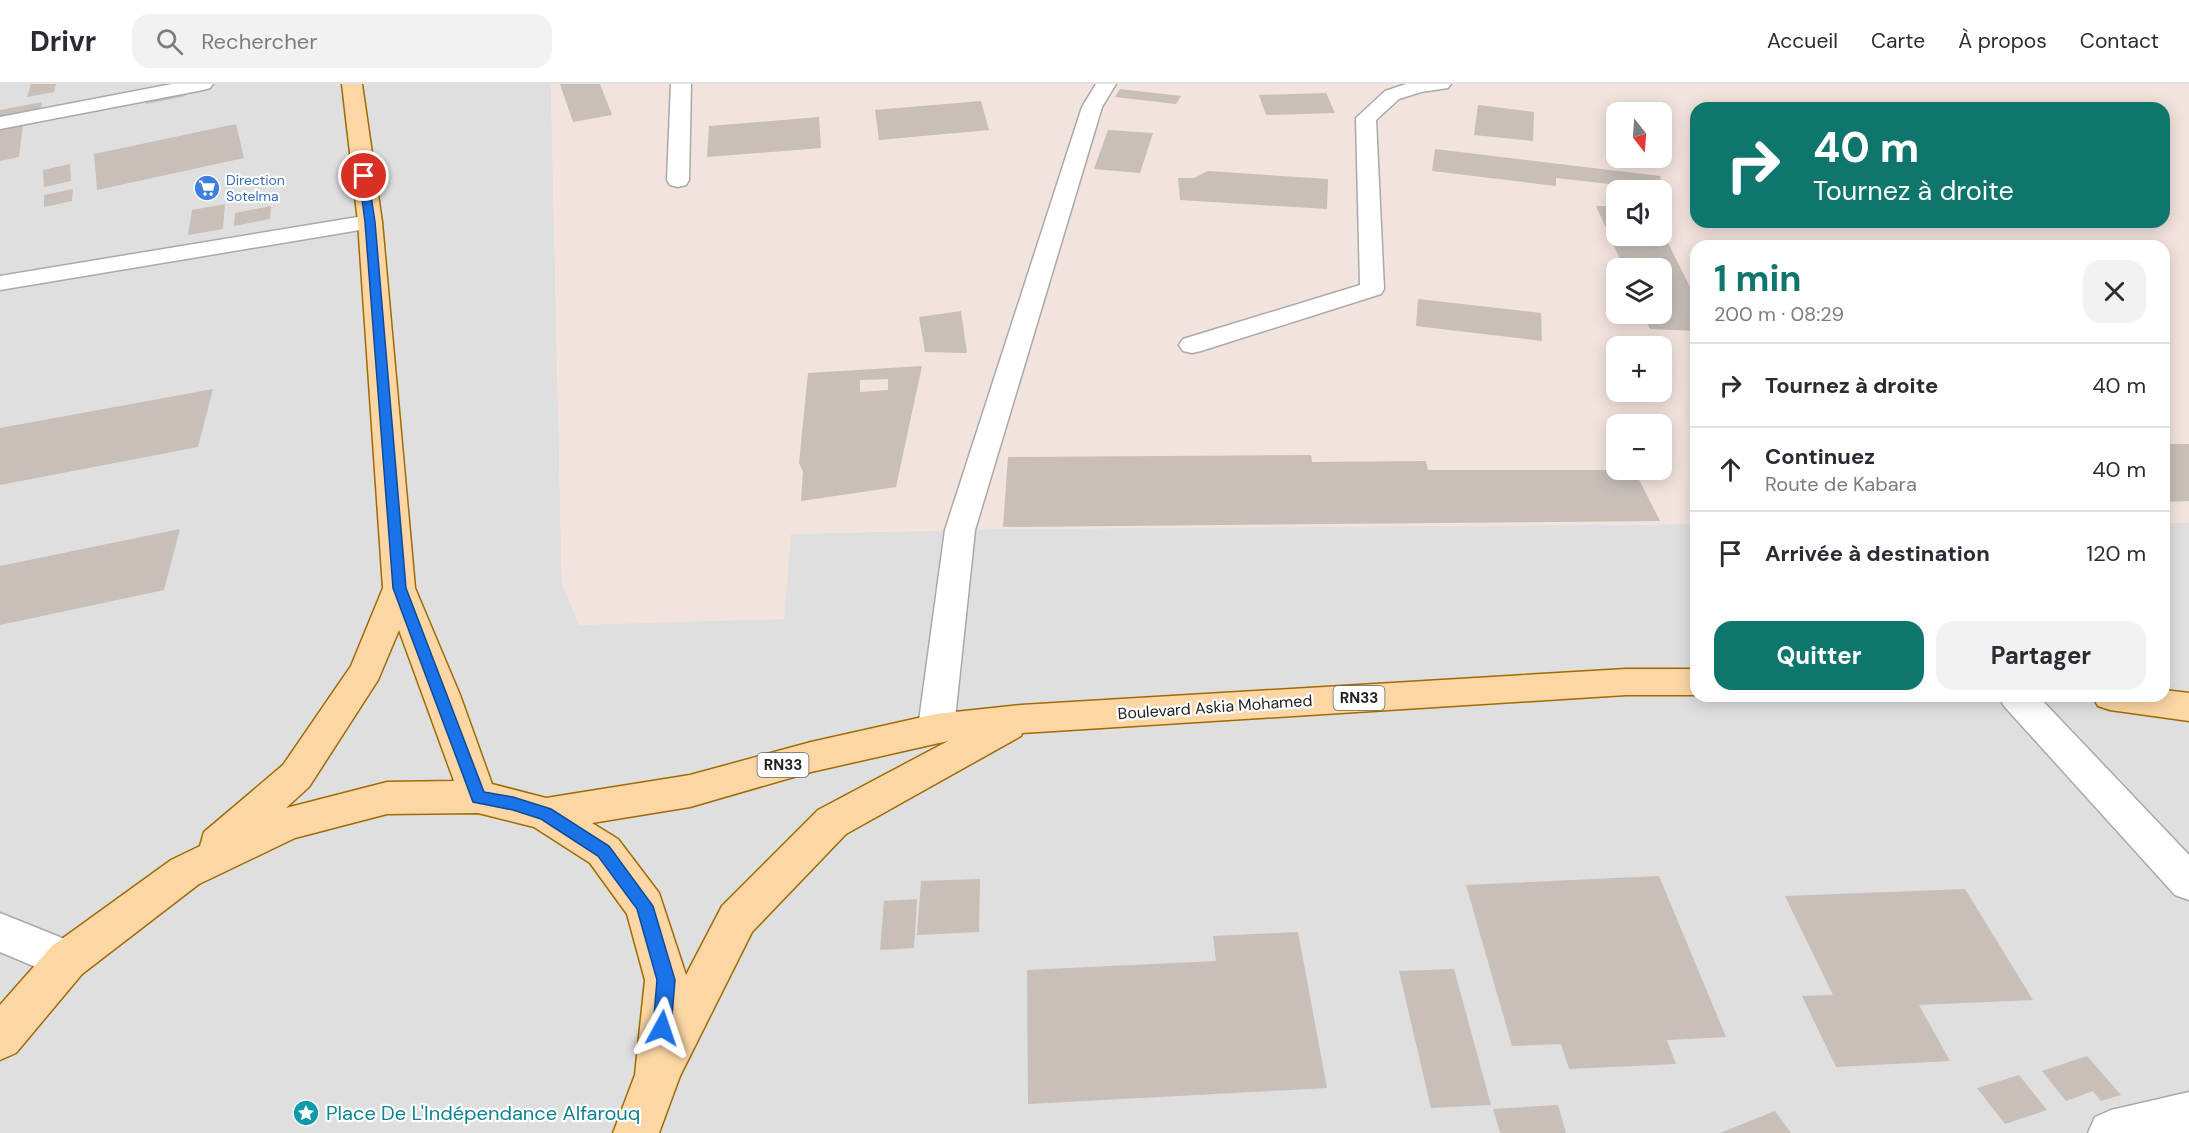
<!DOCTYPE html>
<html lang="fr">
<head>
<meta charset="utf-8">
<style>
	body { margin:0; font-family:"DM Sans",sans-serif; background:#f2f2f3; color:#2b2b33; height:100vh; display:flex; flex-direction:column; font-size:22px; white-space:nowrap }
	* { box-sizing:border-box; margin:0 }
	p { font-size:20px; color:#7c7c81 }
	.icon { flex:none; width:33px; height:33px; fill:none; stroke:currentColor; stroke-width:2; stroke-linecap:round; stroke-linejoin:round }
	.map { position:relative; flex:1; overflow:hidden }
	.side { position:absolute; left:1690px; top:156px; width:480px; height:462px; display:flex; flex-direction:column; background:#fff; border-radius:18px; box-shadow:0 3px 15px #0003 }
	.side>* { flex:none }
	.top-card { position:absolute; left:1690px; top:18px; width:480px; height:126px; border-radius:18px; box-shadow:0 3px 15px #0003; background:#0f766e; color:#fff; overflow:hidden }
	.needle { width:39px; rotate:163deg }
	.tools { position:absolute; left:1606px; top:18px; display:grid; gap:12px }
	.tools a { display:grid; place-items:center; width:66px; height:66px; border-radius:12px; background:#fff; box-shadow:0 3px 15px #0003; font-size:30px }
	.pin { position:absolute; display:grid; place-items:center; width:51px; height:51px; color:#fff; margin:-26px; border:3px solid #fff; border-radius:50%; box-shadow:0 2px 6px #0007 }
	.me { position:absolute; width:66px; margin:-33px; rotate:5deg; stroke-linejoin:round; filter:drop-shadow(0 0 4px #0008) }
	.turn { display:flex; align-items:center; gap:21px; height:126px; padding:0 24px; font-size:27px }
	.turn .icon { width:78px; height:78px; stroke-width:2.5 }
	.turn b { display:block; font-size:42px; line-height:51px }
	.round { display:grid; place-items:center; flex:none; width:63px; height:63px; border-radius:18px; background:#f2f2f3 }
	.head { display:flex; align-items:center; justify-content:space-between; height:102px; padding:0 24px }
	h1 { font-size:36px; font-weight:700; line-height:45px; color:#0f766e }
	.action { display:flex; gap:12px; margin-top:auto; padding:12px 24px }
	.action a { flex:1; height:69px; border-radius:18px; background:#0f766e; color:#fff; font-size:24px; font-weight:700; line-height:69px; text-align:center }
	.action a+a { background:#f2f2f3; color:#2b2b33 }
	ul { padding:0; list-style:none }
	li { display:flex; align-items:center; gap:18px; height:84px; padding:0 24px; border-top:2px solid #e1e1e2 }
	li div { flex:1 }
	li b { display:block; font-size:22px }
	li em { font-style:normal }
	header { display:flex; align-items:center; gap:36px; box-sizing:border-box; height:84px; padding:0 30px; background:#fff; border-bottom:2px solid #e1e1e2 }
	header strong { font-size:28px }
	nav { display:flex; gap:33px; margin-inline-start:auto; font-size:21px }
	.search { width:420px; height:54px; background:#f2f2f3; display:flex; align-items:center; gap:15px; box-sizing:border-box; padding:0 21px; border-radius:18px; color:#7c7c81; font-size:22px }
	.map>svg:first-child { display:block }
</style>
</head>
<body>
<header>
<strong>Drivr</strong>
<div class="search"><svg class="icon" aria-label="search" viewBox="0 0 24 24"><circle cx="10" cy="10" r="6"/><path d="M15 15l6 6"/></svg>Rechercher</div>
<nav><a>Accueil</a><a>Carte</a><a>À propos</a><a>Contact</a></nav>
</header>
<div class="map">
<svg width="2189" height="1049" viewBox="0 0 2189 1049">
	<rect width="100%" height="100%" fill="#f2efe9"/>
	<path fill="#e0dfdf" d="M 0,0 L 551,0 L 562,500 L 791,450 L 997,445 L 1696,440 L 1696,612 L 2164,612 L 2165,439 L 2189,439 L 2189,1049 L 0,1049 Z"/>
	<path fill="#f3e3dd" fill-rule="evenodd" d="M 551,0 L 2189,0 L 2189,439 L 2165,439 L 2164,162 L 1696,162 L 1696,440 L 997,445 L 791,450 L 784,535 L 579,541 L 562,500 ZM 1696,24 L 2164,24 L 2164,138 L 1696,138 ZM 1617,28 L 1662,28 L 1662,74 L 1617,74 ZM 1617,106 L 1662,106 L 1662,152 L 1617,152 ZM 1617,184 L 1662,184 L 1662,230 L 1617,230 ZM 1617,262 L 1662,262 L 1662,308 L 1617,308 ZM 1617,340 L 1662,340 L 1662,386 L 1617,386 Z"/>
	<g fill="#c7bfb8" fill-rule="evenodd">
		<path d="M 31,0 L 56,0 L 54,8 L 27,13 Z"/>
		<path d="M 560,0 L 600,0 L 612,31 L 573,38 Z"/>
		<path d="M 184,5 L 186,12 L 146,20 L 144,14 Z"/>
		<path d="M 1120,5 L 1181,12 L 1176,20 L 1115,13 Z"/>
		<path d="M 1326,9 L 1335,29 L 1266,31 L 1259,11 Z"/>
		<path d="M 981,17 L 989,46 L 879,56 L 875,26 Z"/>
		<path d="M 42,18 L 41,26 L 0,34 L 0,26 Z"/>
		<path d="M 1478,21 L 1534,28 L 1533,57 L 1474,51 Z"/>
		<path d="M 819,33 L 821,64 L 707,73 L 709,42 Z"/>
		<path d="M 236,40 L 244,74 L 97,106 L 94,70 Z"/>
		<path d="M 23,41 L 19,73 L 0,77 L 0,46 Z"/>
		<path d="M 1108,46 L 1153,49 L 1140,89 L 1094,85 Z"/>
		<path d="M 1435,65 L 1660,92 L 1662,106 L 1556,94 L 1556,102 L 1432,87 Z"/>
		<path d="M 70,80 L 71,97 L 44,103 L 43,86 Z"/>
		<path d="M 1208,87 L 1328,95 L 1327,125 L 1180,116 L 1178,94 L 1194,94 Z"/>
		<path d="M 73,105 L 72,117 L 44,123 L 44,111 Z"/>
		<path d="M 225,120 L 223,145 L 188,151 L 192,126 Z"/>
		<path d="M 271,122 L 270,135 L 234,142 L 235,129 Z"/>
		<path d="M 1596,122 L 1617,122 L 1617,152 L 1662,152 L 1662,147 L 1696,215 L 1696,247 L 1650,245 L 1643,230 L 1662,230 L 1662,184 L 1624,184 Z"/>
		<path d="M 1418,215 L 1541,229 L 1542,257 L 1416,242 Z"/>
		<path d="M 961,227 L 967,269 L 925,268 L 919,233 Z"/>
		<path d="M 922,282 L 896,403 L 801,417 L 803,388 L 799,379 L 808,289 ZM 888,295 L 888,306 L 860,308 L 860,296 Z"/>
		<path d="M 213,305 L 198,363 L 0,401 L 0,344 Z"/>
		<path d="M 2164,360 L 2189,360 L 2189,417 L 2164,418 Z"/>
		<path d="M 1311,371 L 1312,378 L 1426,377 L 1428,386 L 1634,386 L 1660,437 L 1003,443 L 1008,373 Z"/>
		<path d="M 180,445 L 164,506 L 0,541 L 0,482 Z"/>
		<path d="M 1659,792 L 1726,953 L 1667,956 L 1676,980 L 1569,985 L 1561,960 L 1512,962 L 1466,801 Z"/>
		<path d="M 980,795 L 979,848 L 917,851 L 921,797 Z"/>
		<path d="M 1965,805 L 2033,916 L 1919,921 L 1950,977 L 1836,983 L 1802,912 L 1833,911 L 1785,812 Z"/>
		<path d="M 917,815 L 914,864 L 880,866 L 884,817 Z"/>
		<path d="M 1298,848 L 1327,1004 L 1028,1020 L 1027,886 L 1216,877 L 1213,852 Z"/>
		<path d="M 1454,885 L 1491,1021 L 1431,1024 L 1399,887 Z"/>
		<path d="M 2087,972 L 2121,1011 L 2101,1017 L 2093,1007 L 2066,1017 L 2042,987 Z"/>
		<path d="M 2019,991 L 2047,1026 L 2005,1040 L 1977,1004 Z"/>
		<path d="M 1558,1021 L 1566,1049 L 1500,1049 L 1493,1025 Z"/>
		<path d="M 1775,1027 L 1791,1049 L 1720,1049 Z"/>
	</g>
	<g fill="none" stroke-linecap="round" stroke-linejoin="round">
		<g stroke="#a9a9a9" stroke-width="3">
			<g id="minor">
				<path d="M 172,0 L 213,0 L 210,4 L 203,6 L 0,45 L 0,33 Z"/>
				<path d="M 671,0 L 691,0 L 689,96 L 686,101 L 678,103 L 670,101 L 667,96 Z"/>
				<path d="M 1096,0 L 1116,0 L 1102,23 L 975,446 L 954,644 L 949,654 L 936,658 L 923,654 L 918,644 L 945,446 L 1082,23 Z"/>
				<path d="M 1406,0 L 1451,0 L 1448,4 L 1421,8 L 1399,15 L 1376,36 L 1384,205 L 1381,210 L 1201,267 L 1192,269 L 1183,267 L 1179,261 L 1183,255 L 1360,201 L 1356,34 L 1385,7 Z"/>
				<path d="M 370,131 L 378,133 L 382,138 L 378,143 L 0,206 L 0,192 Z"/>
				<path d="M 1998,612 L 2038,612 L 2189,771 L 2189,816 L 2175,811 L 2004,622 Z"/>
				<path d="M 0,829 L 82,862 L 88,876 L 82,890 L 67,896 L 0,868 Z"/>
				<path d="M 2189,1008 L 2189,1049 L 2088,1049 L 2095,1033 L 2111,1026 Z"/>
			</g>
		</g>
		<g stroke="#a06b00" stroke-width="3">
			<g id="primary">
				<path d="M 342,0 L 362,0 L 382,138 L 415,504 L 460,611 L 492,700 L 546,714 L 690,691 L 811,658 L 936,630 L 1021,621 L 1626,585 L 1696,585 L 1696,611 L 1626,611 L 1022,649 L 1021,652 L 846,750 L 752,848 L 680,992 L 659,1049 L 613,1049 L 635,991 L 645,896 L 627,830 L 590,779 L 534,743 L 478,729 L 387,730 L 295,754 L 199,800 L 82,890 L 16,969 L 0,976 L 0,921 L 52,862 L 171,776 L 200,762 L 204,748 L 283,681 L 351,582 L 383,504 L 358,138 ZM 399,546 L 454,697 L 387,698 L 286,724 L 309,703 L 378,596 ZM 948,657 L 818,726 L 722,822 L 686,891 L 659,809 L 618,755 L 592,739 L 690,723 L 811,688 Z"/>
				<path d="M 2164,606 L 2189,609 L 2189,637 L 2110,626 L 2098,622 L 2092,612 L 2164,612 Z"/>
			</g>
		</g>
		<use href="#minor" fill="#fff" fill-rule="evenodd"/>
		<use href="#primary" fill="#fcd6a4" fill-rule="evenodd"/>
	</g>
	<path fill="#1a73e8" stroke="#114b97" stroke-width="1.5" d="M 364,89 L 368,92 L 375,138 L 406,504 L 484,708 L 513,713 L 551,725 L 609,762 L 653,822 L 675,896 L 671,944 L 668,950 L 662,953 L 655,950 L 653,944 L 657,896 L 637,825 L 598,772 L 541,735 L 513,726 L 473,718 L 393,504 L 365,138 L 359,92 Z"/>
	<defs>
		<g id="supermarket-disc" transform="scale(1.35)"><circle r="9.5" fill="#3f7fe0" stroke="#fff"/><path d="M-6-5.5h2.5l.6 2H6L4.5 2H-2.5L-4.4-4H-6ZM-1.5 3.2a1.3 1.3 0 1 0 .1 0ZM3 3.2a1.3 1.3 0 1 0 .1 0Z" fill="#fff"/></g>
		<g id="sight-disc" transform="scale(1.35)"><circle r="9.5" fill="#0f9aa8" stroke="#fff"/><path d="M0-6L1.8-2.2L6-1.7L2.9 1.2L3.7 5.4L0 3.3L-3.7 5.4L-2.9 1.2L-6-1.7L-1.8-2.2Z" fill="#fff"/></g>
	</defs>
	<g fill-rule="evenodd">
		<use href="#supermarket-disc" x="207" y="104"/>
		<use href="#sight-disc" x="306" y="1029"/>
	</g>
	<g text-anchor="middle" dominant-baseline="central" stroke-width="4.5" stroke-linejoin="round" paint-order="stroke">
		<g font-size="14" fill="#366cbe" stroke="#fff" text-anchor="start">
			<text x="226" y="96">Direction<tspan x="226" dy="16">Sotelma</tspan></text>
		</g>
		<g fill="#fff" stroke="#646464" stroke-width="1.5">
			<rect x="1333.5" y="602" width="51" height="24" rx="4.5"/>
			<rect x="757.5" y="669" width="51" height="24" rx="4.5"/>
		</g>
		<g font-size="15" font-weight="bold" fill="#222">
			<text x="1359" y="614">RN33</text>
			<text x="783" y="681">RN33</text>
		</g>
		<g font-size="16" fill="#222" stroke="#fff">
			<text transform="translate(1215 623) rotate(-4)">Boulevard Askia Mohamed</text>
		</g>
		<g font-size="20" fill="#0d838f" stroke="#fff" text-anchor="start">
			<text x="326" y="1029">Place De L'Indépendance Alfarouq</text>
		</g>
	</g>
</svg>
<div class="tools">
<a><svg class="needle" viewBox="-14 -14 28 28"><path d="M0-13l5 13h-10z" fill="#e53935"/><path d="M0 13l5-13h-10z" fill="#7c7c81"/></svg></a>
<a><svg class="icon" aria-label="sound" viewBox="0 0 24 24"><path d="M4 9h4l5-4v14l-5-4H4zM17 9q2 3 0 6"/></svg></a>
<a><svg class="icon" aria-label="layers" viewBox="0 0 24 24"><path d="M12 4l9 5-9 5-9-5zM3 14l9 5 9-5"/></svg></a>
<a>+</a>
<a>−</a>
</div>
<div class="pin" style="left:364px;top:92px;background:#d93025"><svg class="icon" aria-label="arrive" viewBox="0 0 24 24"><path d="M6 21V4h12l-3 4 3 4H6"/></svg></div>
<svg class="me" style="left:662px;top:944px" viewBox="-20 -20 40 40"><path d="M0-17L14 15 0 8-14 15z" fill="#1a73e8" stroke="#fff" stroke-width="4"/></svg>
<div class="top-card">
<div class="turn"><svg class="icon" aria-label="right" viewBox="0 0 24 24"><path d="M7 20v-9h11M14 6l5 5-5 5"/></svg><div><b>40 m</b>Tournez à droite</div></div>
</div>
<section class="side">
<div class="head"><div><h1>1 min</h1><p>200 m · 08:29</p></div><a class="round"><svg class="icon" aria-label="close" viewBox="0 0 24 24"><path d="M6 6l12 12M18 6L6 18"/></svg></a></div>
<ul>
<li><svg class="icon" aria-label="right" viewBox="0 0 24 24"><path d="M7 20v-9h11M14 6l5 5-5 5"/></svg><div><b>Tournez à droite</b></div><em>40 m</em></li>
<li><svg class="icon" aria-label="ahead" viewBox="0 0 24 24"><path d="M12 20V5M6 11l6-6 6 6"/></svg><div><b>Continuez</b><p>Route de Kabara</p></div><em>40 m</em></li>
<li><svg class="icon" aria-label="arrive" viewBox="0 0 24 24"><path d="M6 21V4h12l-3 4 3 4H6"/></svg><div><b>Arrivée à destination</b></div><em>120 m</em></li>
</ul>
<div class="action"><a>Quitter</a><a>Partager</a></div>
</section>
</div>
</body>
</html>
